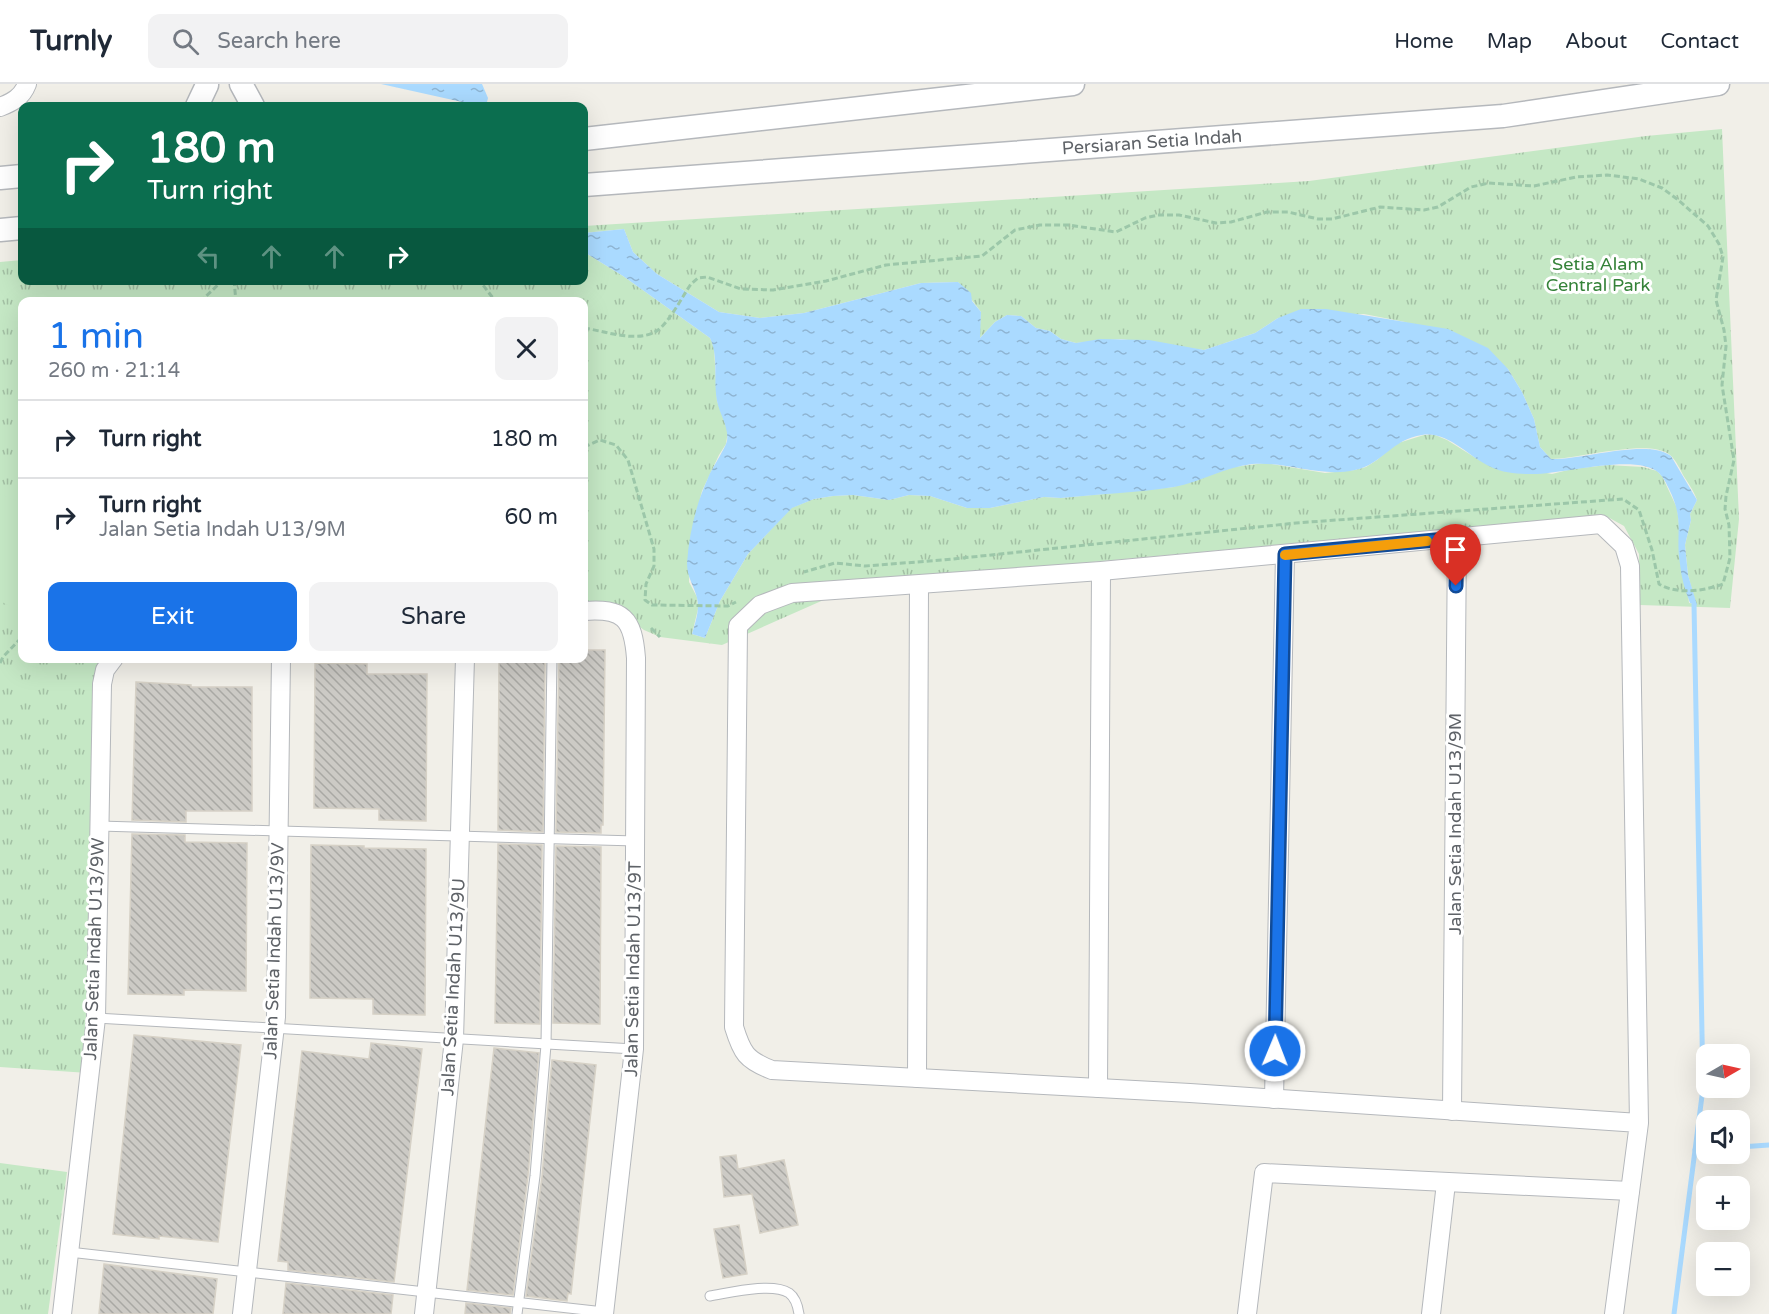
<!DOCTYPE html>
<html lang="en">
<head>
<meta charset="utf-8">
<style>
	body { margin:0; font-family:"Varela Round",sans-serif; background:#f2f2f3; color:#1f2937; height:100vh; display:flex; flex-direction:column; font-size:22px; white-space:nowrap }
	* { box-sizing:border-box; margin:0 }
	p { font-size:20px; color:#747a83 }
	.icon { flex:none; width:33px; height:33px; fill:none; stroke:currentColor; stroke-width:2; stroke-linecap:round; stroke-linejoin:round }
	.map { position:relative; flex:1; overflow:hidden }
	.side { position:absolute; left:18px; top:213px; width:570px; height:366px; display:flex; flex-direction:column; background:#fff; border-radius:12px; box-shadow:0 6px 24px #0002 }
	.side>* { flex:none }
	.top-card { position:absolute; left:18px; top:18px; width:570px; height:183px; border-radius:12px; box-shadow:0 6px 24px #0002; background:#0b6e4f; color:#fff; overflow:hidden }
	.needle { width:39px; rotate:81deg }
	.fabs { position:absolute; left:1696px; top:960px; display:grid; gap:12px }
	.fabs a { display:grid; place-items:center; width:54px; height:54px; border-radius:12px; background:#fff; box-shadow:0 6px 24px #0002; font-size:30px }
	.pin { position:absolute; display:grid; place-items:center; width:51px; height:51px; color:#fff; margin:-62px -26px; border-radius:50% 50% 50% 0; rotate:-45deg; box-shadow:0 0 6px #0007 }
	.pin .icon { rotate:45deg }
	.me { position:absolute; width:66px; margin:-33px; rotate:1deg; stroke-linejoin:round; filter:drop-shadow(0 0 4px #0008) }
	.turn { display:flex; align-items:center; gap:21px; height:126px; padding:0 30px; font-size:27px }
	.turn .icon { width:78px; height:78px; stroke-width:2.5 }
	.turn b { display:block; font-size:42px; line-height:51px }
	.lanes { display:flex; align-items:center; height:57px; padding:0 30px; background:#0003; justify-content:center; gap:30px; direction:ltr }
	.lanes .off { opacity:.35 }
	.round { display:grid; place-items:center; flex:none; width:63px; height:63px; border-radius:12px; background:#f2f2f3 }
	.overview { display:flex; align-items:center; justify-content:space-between; height:102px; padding:0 30px }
	h1 { font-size:36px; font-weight:600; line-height:45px; color:#1a73e8 }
	.primary-button { display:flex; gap:12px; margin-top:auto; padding:12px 30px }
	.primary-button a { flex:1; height:69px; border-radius:12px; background:#1a73e8; color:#fff; font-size:24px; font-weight:600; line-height:69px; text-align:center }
	.primary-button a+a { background:#f2f2f3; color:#1f2937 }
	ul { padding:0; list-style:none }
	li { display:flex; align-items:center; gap:18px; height:78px; padding:0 30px; border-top:2px solid #e0e1e3 }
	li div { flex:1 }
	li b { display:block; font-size:22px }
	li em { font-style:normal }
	header { display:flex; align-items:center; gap:36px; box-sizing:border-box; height:84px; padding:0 30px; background:#fff; border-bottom:2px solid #e0e1e3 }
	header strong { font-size:28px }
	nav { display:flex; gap:33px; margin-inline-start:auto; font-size:21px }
	.search { width:420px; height:54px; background:#f2f2f3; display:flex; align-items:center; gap:15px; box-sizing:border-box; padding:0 21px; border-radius:12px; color:#747a83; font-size:22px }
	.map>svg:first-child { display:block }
</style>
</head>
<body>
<header>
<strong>Turnly</strong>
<div class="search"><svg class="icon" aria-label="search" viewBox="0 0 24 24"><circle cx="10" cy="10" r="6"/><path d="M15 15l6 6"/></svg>Search here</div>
<nav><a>Home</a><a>Map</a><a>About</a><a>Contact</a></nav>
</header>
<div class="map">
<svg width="1769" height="1230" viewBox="0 0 1769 1230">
	<defs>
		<pattern id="grass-tufts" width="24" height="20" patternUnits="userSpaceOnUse" patternTransform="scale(1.5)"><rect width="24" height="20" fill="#c5e8c5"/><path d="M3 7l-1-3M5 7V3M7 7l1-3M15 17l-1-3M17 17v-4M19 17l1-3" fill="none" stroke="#a3c0a4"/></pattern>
		<pattern id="water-ripples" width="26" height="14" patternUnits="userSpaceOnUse" patternTransform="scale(1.5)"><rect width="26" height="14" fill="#aadaff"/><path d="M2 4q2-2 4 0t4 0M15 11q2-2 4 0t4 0" fill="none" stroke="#8eb4d2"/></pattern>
		<pattern id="building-back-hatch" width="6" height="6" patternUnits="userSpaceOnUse" patternTransform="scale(1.5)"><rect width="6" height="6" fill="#cccac5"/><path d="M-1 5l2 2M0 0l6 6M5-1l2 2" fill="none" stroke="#a9a8a4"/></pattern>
	</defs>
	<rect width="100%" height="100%" fill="#f1efe8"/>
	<g fill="url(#grass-tufts)">
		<path d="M 1722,45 L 1739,435 L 1730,524 L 1640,521 L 1639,470 L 1624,442 L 1604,431 L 862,499 L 722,561 L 660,553 L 644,546 L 630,536 L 584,525 L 584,218 L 22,218 L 22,574 L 109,575 L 88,989 L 0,983 L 0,178 L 22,176 L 22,196 L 584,196 L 584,168 L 623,192 L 710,254 L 714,263 L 717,317 L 728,347 L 726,360 L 719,371 L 702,407 L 690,456 L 689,498 L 697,513 L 698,525 L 692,550 L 705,554 L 720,517 L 748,470 L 791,424 L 814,415 L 833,412 L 853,411 L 889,416 L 909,411 L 930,412 L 967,424 L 990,424 L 1044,413 L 1061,414 L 1174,403 L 1234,383 L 1249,381 L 1265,379 L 1325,389 L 1355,386 L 1366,383 L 1377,376 L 1395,360 L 1424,351 L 1435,351 L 1447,356 L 1479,376 L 1552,390 L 1572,385 L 1608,381 L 1643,383 L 1657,387 L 1662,392 L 1677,424 L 1689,519 L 1696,520 L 1688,491 L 1685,461 L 1691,436 L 1690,430 L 1697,416 C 1694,407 1688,399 1683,391 C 1680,385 1676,376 1670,371 C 1649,354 1580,375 1551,375 L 1540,363 L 1534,335 L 1522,308 L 1508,285 L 1405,238 L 1364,230 L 1278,234 L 1255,249 L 1204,266 L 1121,255 L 1076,259 L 1061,255 L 1050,247 L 1036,244 L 1021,232 L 1007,231 L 995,238 L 979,255 L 981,228 L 958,198 L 921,199 L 804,229 L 760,234 L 719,228 L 657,190 L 633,168 L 624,145 L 584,149 L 584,142 L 1309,97 L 1646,52 Z"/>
		<path d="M 0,1079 L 67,1088 L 48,1230 L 0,1230 Z"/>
	</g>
	<path fill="#c5e8c5" d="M 0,410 L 22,419 L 22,529 L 0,517 Z"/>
	<g fill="url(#water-ripples)">
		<path d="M 381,0 L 482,0 L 488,14 L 486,22 L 480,22 Z"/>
		<path d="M 624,145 L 633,168 L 657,190 L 719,228 L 760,234 L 804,229 L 921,199 L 958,198 L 971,209 L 972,217 L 981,228 L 980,254 L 995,238 L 1007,231 L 1021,232 L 1036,244 L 1050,247 L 1061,255 L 1076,259 L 1100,255 L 1149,256 L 1204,266 L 1255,249 L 1278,234 L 1301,225 L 1326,225 L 1448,245 L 1488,264 L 1508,285 L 1522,308 L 1534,335 L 1540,363 L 1551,375 C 1582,376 1648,354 1671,372 L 1697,416 L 1690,430 L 1691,436 L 1685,461 L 1688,491 L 1697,521 L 1690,519 C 1685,506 1681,493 1680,480 C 1675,449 1685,437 1669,405 C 1666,399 1664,394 1659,389 C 1637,368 1560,391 1531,390 C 1517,390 1503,389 1491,383 C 1468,373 1449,347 1422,351 C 1392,355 1383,380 1355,386 C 1320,394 1287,377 1252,380 C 1225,383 1201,398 1174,403 C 1136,409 1098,410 1061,414 L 1044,413 L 990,424 L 967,424 L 930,412 L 909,411 L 889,416 L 853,411 L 833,412 L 814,415 L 792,424 L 748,470 L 720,517 L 705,554 L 692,550 C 695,539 700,526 697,514 C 694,501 687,494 687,479 C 689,450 696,420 708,394 C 712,384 725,365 727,357 C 729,343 720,331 717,317 C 713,296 719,273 710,254 L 623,192 L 584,168 L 584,149 Z"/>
	</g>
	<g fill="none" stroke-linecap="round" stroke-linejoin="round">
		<g stroke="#aadaff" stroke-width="5">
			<path d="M 1740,1063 L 1769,1061"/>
			<path d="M 1695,1066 L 1707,1065"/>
			<path d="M 1674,1230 L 1703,1004 L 1694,520"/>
		</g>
	</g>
	<g fill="url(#building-back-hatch)" stroke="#d6d1c6" stroke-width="1.5">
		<path d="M 584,566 L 605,566 L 603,741 L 601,741 L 601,749 L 556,748 L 559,574 L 584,574 Z"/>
		<path d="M 499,574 L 545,574 L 543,748 L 498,746 Z"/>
		<path d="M 315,579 L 367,580 L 367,590 L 427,590 L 426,737 L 379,736 L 379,725 L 314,724 Z"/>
		<path d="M 136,598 L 191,601 L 191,603 L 252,603 L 252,727 L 186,727 L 186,738 L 132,736 Z"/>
		<path d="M 132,750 L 185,751 L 185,758 L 247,759 L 246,907 L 184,906 L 184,911 L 128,910 Z"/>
		<path d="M 498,760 L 542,761 L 540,940 L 495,939 Z"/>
		<path d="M 311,761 L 364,762 L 364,764 L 426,765 L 425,931 L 373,930 L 373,915 L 310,914 Z"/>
		<path d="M 556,762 L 601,763 L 600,940 L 553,939 Z"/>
		<path d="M 134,951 L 241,961 L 218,1158 L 159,1152 L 159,1155 L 113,1150 Z"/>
		<path d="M 371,959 L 422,965 L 394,1198 L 288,1186 L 288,1178 L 278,1177 L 302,967 L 369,975 Z"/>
		<path d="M 494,964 L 539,969 L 528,1091 L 513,1211 L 467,1206 Z"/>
		<path d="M 552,976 L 596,981 L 571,1210 L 568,1209 L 567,1217 L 526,1212 L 542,1093 Z"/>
		<path d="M 736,1071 L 738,1085 L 784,1076 L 798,1141 L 760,1149 L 752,1110 L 724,1113 L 720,1073 Z"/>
		<path d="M 739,1141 L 747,1190 L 723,1194 L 714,1145 Z"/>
		<path d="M 104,1180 L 217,1195 L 213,1230 L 99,1230 Z"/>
		<path d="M 286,1199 L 393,1211 L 391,1230 L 283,1230 Z"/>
		<path d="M 466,1219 L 511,1224 L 510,1230 L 465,1230 Z"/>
	</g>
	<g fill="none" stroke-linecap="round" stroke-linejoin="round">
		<g stroke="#b5b8bc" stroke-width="11">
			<g id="service">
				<path d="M 99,742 L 636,757"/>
				<path d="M 96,934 L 634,965"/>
				<path d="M 69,1168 L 604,1228"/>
				<path d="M 710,1212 C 729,1209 772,1198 789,1209 C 796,1214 798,1223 799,1230"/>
				<path d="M 517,1230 L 535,1092 L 546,961 L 552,574"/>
			</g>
		</g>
		<g stroke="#b5b8bc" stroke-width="20">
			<g id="minor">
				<path d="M 0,23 C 13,18 22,13 27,0"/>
				<path d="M 584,527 C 623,524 633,534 636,574 L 634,965 L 604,1230"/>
				<path d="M 917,994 L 919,501"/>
				<path d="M 1098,1004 L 1101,487"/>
				<path d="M 1274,1015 L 1285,470"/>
				<path d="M 1452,1027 L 1457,454"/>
				<path d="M 62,1230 L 96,934 L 102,600 L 105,586 L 114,574"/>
				<path d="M 242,1230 L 276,933 L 281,574"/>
				<path d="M 424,1230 L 454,955 L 465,574"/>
				<path d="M 1247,1230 L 1264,1089 L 1630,1107"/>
				<path d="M 1431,1230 L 1446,1099"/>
				<path d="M 1614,1230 L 1639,1039 L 1630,482 L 1624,462 L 1601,440 L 1101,487 L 792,509 L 760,521 L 738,542 L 734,943 C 742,969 746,976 772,986 L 1190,1009 L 1639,1039"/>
			</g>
		</g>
		<g stroke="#b5b8bc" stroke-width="25">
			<g id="tertiary">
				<path d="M 241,0 L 253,22"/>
				<path d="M 197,22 L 207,1"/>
				<path d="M 584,55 L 1073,0"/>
				<path d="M 0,94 L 22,92"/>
				<path d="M 584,101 L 1503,32 L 1718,0"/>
				<path d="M 0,146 L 22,144"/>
			</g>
		</g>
		<g stroke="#9cc7a9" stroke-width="3" stroke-dasharray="6 3" stroke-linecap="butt">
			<path d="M 234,196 L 236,218"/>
			<path d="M 476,196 L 483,201 L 496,218"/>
			<path d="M 200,218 L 223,196"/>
			<path d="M 584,244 C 605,247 638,260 658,246 C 670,237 682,213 691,200 L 698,194 L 707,193 L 741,205 L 773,206 L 826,197 L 886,181 L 982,172 L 1015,146 L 1040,141 L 1068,141 L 1116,148 L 1145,134 L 1158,131 L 1179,131 L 1216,139 L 1231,138 L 1267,128 L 1288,128 L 1318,135 L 1332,135 L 1380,123 L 1424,126 L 1438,123 L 1471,103 L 1489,99 L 1534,102 L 1576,93 L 1607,91 L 1639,95 L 1662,104 L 1677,115 L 1708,142 L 1719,160 L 1723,173 L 1716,216 L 1724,246 L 1726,262 L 1722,301 L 1734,376 L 1726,412 L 1725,425 L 1729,441 L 1730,474 L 1723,500 C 1704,507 1677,511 1659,500 L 1652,466 L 1639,426 L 1623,415 L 1296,439 L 943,476 L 865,482 L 835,479 L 804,488"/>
			<path d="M 584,363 L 600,356 L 616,361 L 628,376 L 654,465 L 654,482 L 646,500 L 645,516 L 652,521 L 728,522 L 736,518"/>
			<path d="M 651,544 L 660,553"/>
			<path d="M 0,579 L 3,573 L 22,553"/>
		</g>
		<use href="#service" stroke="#fff" stroke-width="9"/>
		<use href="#minor" stroke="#fff" stroke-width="18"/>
		<use href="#tertiary" stroke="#fff" stroke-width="22"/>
	</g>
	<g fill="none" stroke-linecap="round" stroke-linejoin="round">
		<g stroke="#114b97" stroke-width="15">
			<path id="route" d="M 1275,967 L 1285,470 L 1457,454 L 1456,502"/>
		</g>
		<use href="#route" stroke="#1a73e8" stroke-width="10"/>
		<path stroke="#f59e0b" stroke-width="10" d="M 1285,471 L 1427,457"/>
	</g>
	<g text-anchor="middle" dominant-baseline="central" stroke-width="6" stroke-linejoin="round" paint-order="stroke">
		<g font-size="18" fill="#5f6368" stroke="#fff">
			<text transform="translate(1152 58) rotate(-4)">Persiaran Setia Indah</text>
			<text transform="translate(1455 740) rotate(-90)">Jalan Setia Indah U13/9M</text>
			<text transform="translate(94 865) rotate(-88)">Jalan Setia Indah U13/9W</text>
			<text transform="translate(274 867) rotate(-88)">Jalan Setia Indah U13/9V</text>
			<text transform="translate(633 885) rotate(-89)">Jalan Setia Indah U13/9T</text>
			<text transform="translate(453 903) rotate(-87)">Jalan Setia Indah U13/9U</text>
		</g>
		<g font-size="18" fill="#348238" stroke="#fff">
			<text x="1598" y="180">Setia Alam<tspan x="1598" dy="21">Central Park</tspan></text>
		</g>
	</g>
</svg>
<div class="fabs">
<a><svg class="needle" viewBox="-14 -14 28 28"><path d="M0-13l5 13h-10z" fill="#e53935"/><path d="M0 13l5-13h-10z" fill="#747a83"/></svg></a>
<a><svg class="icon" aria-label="sound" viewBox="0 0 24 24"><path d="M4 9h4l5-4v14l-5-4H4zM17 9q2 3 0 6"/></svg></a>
<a>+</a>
<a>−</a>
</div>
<div class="pin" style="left:1456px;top:502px;background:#d93025"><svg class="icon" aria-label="arrive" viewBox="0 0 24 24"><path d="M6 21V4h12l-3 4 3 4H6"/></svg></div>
<svg class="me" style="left:1275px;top:967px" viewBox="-20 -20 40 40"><circle r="17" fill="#1a73e8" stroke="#fff" stroke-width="3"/><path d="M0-11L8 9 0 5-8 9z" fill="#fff"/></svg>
<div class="top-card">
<div class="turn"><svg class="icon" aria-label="right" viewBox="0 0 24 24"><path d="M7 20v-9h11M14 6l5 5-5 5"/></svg><div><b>180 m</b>Turn right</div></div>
<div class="lanes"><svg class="icon off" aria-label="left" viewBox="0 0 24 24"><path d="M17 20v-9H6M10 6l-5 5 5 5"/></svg><svg class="icon off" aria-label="ahead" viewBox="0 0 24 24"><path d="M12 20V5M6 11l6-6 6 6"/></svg><svg class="icon off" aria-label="ahead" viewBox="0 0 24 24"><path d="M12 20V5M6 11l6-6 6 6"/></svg><svg class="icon" aria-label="right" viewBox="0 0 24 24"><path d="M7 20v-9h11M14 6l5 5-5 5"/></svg></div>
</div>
<section class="side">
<div class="overview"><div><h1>1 min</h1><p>260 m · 21:14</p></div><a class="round"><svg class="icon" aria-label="close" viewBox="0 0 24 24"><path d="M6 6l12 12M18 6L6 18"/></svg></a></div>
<ul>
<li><svg class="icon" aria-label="right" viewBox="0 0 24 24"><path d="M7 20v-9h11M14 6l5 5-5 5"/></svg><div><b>Turn right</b></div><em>180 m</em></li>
<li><svg class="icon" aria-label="right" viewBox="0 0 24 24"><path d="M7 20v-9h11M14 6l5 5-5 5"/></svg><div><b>Turn right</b><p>Jalan Setia Indah U13/9M</p></div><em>60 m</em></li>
</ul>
<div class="primary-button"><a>Exit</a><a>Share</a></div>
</section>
</div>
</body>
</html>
